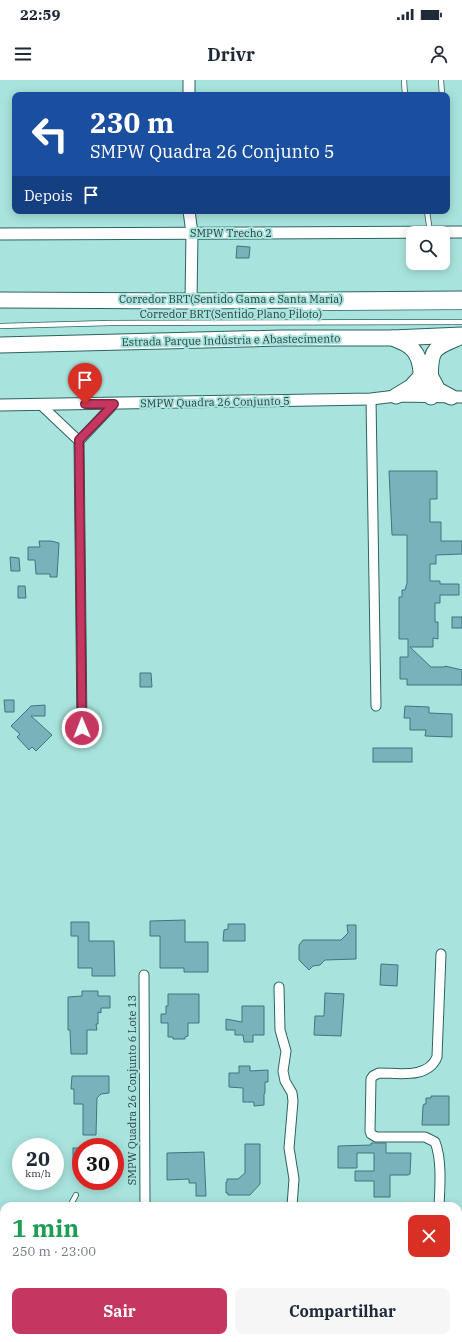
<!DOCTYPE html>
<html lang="pt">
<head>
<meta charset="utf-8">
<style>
	body { margin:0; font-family:"IBM Plex Serif",serif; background:#f6f6f7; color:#1f2937; height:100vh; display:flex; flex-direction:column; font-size:15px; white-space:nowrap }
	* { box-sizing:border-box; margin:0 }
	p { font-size:13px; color:#747a83 }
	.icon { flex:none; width:22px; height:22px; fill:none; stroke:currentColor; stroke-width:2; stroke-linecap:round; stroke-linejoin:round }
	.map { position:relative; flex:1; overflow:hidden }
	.details { position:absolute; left:0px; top:1122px; width:462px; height:140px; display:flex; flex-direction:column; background:#fff; border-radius:12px 12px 0 0; box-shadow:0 2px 10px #0003 }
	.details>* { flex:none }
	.hud { position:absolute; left:12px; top:12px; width:438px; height:122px; border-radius:8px; box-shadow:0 2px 10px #0003; background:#1a4fa0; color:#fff; overflow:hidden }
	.buttons { position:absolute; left:406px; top:146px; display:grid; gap:8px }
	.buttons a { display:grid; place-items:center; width:44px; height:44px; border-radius:8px; background:#fff; box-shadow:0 2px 10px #0003; font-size:20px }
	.speed { position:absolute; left:12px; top:1058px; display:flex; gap:8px; font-size:20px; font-weight:700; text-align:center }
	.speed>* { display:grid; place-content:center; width:52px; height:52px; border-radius:50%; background:#fff; box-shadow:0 2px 10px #0003; line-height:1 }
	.speed small { font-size:10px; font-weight:400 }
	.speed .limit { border:6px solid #d22; background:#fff; color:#111 }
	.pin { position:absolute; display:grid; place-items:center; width:34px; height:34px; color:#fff; margin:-41px -17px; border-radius:50% 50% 50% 0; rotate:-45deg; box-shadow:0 0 4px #0007 }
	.pin .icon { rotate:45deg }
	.me { position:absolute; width:44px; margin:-22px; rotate:359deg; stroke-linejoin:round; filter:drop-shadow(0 0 3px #0008) }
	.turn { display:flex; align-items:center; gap:14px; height:84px; padding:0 12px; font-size:18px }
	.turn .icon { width:52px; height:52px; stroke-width:2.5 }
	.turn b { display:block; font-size:28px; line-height:34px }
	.then { display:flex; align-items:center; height:38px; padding:0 12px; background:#0003; gap:8px; font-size:15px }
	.round { display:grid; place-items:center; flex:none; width:42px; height:42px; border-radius:8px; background:#f6f6f7 }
	.overview { display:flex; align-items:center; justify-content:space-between; height:68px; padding:0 12px }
	h1 { font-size:24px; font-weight:700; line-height:30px; color:#1e9e55 }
	.cta { display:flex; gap:8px; margin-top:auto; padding:8px 12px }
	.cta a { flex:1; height:46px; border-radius:8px; background:#c53760; color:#fff; font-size:16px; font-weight:700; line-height:46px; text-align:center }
	.cta a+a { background:#f6f6f7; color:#1f2937 }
	.status { display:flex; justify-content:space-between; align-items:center; height:28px; padding:0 20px; background:#fff; direction:ltr }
	.status svg { height:11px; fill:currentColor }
	header { display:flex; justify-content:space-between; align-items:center; height:52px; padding:0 12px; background:#fff; font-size:18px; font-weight:700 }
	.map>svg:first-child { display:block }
</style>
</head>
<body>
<div class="status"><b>22:59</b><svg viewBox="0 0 49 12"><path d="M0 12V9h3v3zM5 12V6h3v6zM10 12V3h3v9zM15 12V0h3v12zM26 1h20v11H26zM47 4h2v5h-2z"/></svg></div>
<header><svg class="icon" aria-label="menu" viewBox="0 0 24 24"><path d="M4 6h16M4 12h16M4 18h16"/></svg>Drivr<svg class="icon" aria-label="person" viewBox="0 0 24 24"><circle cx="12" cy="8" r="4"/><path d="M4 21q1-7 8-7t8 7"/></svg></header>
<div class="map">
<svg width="462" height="1262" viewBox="0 0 462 1262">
	<rect width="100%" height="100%" fill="#a9e3dd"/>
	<g fill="#79b2ba" stroke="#3e767f">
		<path d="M 237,166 L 250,167 L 249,178 L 236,178 Z"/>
		<path d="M 389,391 L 437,391 L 437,419 L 430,419 L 430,442 L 441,442 L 441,461 L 462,461 L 462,474 L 436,475 L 436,484 L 430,484 L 430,501 L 440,501 L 440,504 L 459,504 L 459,515 L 440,515 L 440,523 L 435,523 L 435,542 L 438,542 L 438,559 L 433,558 L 433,567 L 410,567 L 431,587 L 445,587 L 445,586 L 462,590 L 462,605 L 407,605 L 407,599 L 400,599 L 400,577 L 408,577 L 408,559 L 399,559 L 399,517 L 402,517 L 402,510 L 405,510 L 407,503 L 407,455 L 392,455 Z"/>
		<path d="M 39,461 L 51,461 L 59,463 L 57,497 L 50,497 L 50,494 L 36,494 L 35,480 L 28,480 L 28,467 L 40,467 Z"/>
		<path d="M 10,477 L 19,478 L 20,491 L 11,491 Z"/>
		<path d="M 18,506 L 25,506 L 26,518 L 18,518 Z"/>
		<rect x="452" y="537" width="10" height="11"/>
		<path d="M 140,593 L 151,593 L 152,607 L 140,607 Z"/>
		<path d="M 4,620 L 14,620 L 14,632 L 5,632 Z"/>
		<path d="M 45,625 L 45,636 L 31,636 L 52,655 L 36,671 L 32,667 L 29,670 L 17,657 L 20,654 L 11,646 L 31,626 Z"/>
		<path d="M 405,626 L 429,627 L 429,633 L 452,634 L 452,657 L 425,656 L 426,650 L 410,650 L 410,638 L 404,638 Z"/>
		<rect x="373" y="668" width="39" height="14"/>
		<path d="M 185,840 L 185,862 L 208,862 L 208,892 L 184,892 L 184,888 L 160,888 L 160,856 L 150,856 L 150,841 Z"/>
		<path d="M 71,842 L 89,842 L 89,861 L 114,861 L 115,896 L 92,896 L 92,888 L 78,888 L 78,856 L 71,856 Z"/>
		<path d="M 228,844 L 245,844 L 245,861 L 223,861 L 224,850 L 228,849 Z"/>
		<path d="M 347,845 L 356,845 L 356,879 L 325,880 L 320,885 L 313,886 L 309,890 L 299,880 L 299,865 L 303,860 L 341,860 L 348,853 Z"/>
		<path d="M 381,884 L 398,885 L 397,906 L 380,905 Z"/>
		<path d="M 82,911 L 98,911 L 98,916 L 110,916 L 110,928 L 101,928 L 101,933 L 98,932 L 98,944 L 96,944 L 97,950 L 87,950 L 87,974 L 71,974 L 70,950 L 68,950 L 68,917 L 82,916 Z"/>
		<path d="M 325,913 L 344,914 L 341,956 L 314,955 L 315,936 L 324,936 Z"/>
		<path d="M 168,914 L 199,914 L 199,943 L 188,943 L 188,956 L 185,957 L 185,959 L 173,959 L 173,957 L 168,957 L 168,943 L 161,943 L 161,934 L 166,934 L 166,926 L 168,926 Z"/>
		<path d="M 242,926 L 264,926 L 264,955 L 253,955 L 253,962 L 244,962 L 243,955 L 235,955 L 235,950 L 226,950 L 226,939 L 242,942 Z"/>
		<path d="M 239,986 L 250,986 L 250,991 L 268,990 L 268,1002 L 265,1002 L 265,1013 L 264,1014 L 264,1025 L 254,1026 L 254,1022 L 243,1022 L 243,1008 L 229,1007 L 229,993 L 239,993 Z"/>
		<path d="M 72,996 L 109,996 L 109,1013 L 101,1014 L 97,1018 L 96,1055 L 83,1055 L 83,1024 L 74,1024 L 74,1009 L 71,1009 Z"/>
		<path d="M 431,1016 L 449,1016 L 449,1045 L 422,1045 L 423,1026 L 424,1024 L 426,1024 L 426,1018 L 431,1018 Z"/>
		<path d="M 371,1063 L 386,1063 L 386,1073 L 411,1073 L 410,1094 L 408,1095 L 390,1095 L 390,1117 L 374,1117 L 374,1101 L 355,1101 L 355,1091 L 374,1091 L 374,1073 L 357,1073 L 357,1088 L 338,1088 L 338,1066 L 371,1065 Z"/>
		<path d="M 245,1064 L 260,1064 L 260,1104 L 250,1115 L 228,1115 L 228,1113 L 226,1113 L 226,1102 L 227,1102 L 227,1099 L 238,1099 L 245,1093 Z"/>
		<rect x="73" y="1068" width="8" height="13"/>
		<path d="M 204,1072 L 206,1116 L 196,1116 L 196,1103 L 189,1103 L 189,1099 L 167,1100 L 167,1073 Z"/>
	</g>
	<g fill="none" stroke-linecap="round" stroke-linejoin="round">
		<g stroke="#2b645f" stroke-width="6">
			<g id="service">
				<path d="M 404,0 L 405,15"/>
				<path d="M 441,0 L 442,15"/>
				<path d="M 427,131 L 430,152"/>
				<path d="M 298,228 L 462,227"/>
				<path d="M 0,246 L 110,243 L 462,242"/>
				<path d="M 70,1126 L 76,1115"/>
				<path d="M 205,1258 L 205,1262"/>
			</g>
		</g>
		<g stroke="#2b645f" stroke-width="11">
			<g id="minor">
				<path d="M 371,319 L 376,626"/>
				<path d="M 41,325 L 79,361"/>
				<path d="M 82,648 L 79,361 L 114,324"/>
				<path d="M 144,895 L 145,1126"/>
				<path d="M 279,907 L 280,950 L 286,971 L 283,991 L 285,1001 L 292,1013 L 293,1021 L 289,1068 L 294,1099 L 292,1126"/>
				<path d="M 439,1126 C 440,1107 442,1079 435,1062 L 425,1057 L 376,1057 L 371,1054 L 370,1051 L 371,999 L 373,996 L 379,993 C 399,993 428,999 437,977 L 441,874"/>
				<path d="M 226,1262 L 227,1258"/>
				<path d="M 355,1262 L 355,1258"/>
			</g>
		</g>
		<g stroke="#2b645f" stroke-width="13">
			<g id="tertiary">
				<path d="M 189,15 L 189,0"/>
				<path d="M 189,131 L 192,153 L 191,221"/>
				<path d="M 0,154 L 462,152"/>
				<path d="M 0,325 L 371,319 L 396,316 L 462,317"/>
				<path d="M 458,1196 L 462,1196"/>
				<path d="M 0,1199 L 4,1199"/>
			</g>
		</g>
		<g stroke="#2b645f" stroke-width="17">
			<g id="trunk">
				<path d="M 0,220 L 191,221 L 462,219"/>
				<path d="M 393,258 C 398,261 406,263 410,267 C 422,276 422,295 421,309"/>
				<path d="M 0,265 L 281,258 L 392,258 L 462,255"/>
				<path d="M 431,297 L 438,310 L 451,317"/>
				<path d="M 396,316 L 411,307 L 422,295"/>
				<path d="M 431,317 C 431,305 427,275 438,268 C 443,264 451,261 458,258"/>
			</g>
		</g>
		<use href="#service" stroke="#fff" stroke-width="4.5"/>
		<use href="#minor" stroke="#fff" stroke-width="9"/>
		<use href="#tertiary" stroke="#fff" stroke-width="11"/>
		<use href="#trunk" stroke="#fff" stroke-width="15"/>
	</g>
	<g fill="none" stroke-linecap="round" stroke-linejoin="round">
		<g stroke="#80243e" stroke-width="10">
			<path id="route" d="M 82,648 L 79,360 L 114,324 L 85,324"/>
		</g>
		<use href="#route" stroke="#c53760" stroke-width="7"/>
	</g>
	<g text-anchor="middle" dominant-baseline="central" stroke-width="4" stroke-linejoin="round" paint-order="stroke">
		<g font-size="11" fill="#2a4240" stroke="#a9e3dd">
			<text x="231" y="153">SMPW Trecho 2</text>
			<text x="231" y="219">Corredor BRT(Sentido Gama e Santa Maria)</text>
			<text x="231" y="234">Corredor BRT(Sentido Plano Piloto)</text>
			<text transform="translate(231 260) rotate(-1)">Estrada Parque Indústria e Abastecimento</text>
			<text transform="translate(215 322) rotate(-1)">SMPW Quadra 26 Conjunto 5</text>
			<text transform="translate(132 1010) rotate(-90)">SMPW Quadra 26 Conjunto 6 Lote 13</text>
		</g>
	</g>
</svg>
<div class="buttons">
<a><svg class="icon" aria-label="search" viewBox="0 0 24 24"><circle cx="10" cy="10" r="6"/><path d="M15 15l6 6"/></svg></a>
</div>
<div class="speed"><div>20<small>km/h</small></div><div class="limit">30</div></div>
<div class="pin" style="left:85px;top:324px;background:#d93025"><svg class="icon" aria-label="arrive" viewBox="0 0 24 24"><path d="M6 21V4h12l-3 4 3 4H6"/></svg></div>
<svg class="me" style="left:82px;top:648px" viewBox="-20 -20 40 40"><circle r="17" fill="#c53760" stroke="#fff" stroke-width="3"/><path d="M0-11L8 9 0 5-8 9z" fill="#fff"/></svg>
<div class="hud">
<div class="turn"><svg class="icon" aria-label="left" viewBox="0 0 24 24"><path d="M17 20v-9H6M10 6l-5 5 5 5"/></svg><div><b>230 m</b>SMPW Quadra 26 Conjunto 5</div></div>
<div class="then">Depois<svg class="icon" aria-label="arrive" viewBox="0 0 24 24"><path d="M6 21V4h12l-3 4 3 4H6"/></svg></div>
</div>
<section class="details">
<div class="overview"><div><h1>1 min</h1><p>250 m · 23:00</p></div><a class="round" style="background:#d93025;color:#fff"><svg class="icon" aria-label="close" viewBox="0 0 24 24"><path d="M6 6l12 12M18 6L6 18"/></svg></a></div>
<div class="cta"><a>Sair</a><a>Compartilhar</a></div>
</section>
</div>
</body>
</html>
